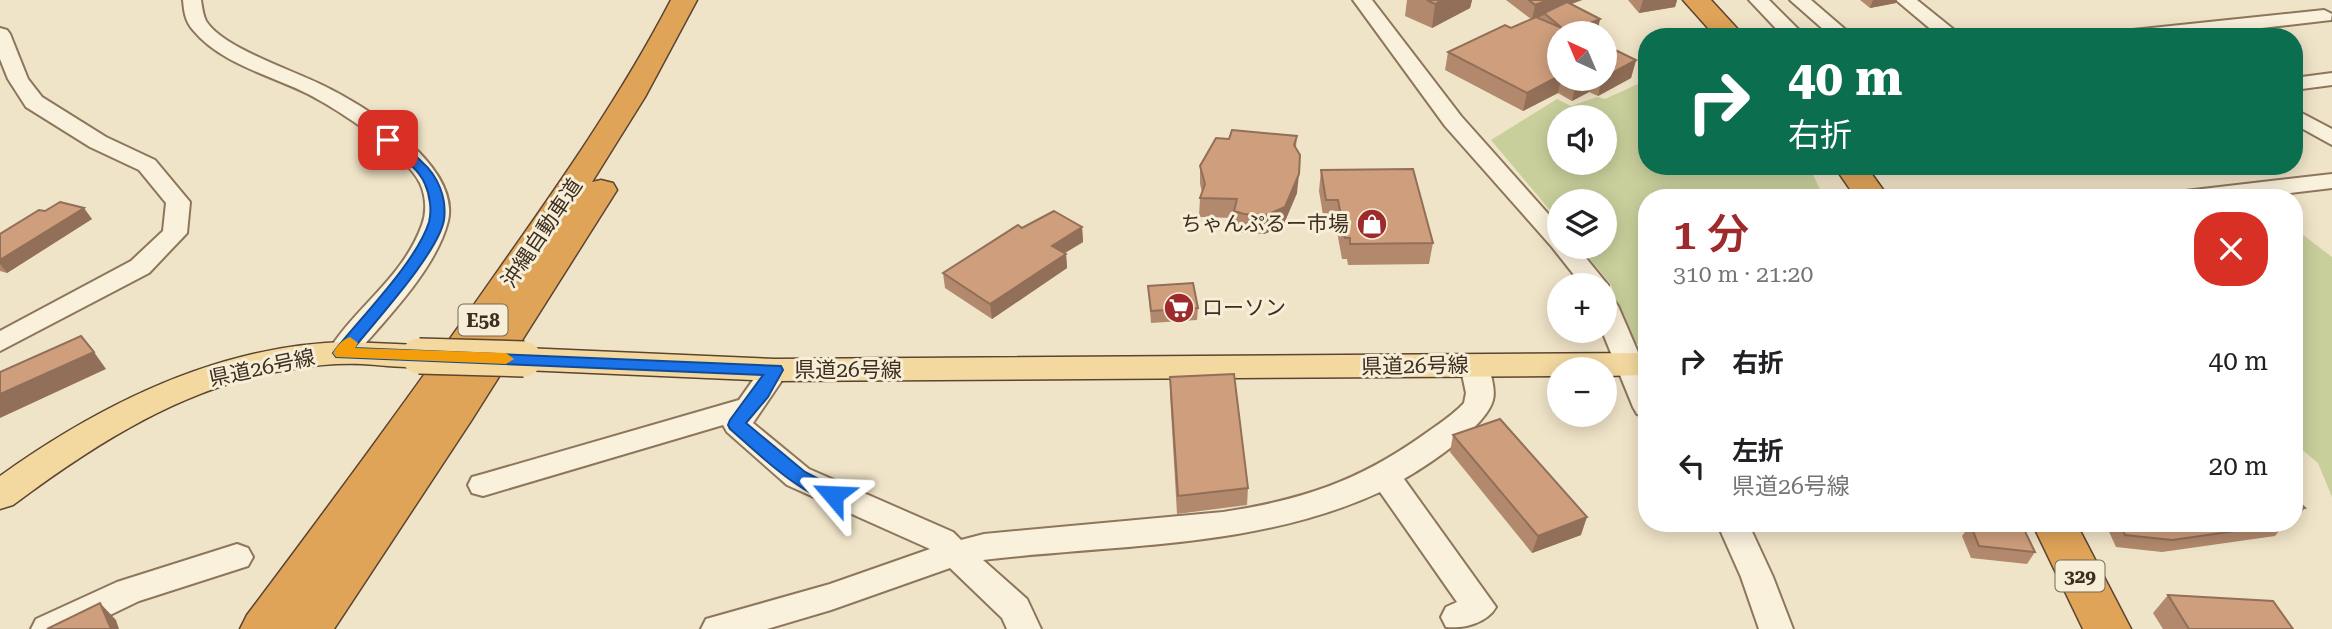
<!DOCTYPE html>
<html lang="ja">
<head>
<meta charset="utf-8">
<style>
	body { margin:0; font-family:"Roboto Serif","Noto Sans JP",serif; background:#f2f2f2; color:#202124; height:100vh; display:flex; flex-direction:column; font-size:26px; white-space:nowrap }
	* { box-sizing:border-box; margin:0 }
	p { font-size:23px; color:#757577 }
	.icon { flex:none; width:38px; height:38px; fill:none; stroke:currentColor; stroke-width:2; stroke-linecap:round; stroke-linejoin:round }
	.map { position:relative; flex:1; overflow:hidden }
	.panel { position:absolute; left:1638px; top:189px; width:665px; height:343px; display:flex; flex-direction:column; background:#fff; border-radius:28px; box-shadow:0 4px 18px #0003 }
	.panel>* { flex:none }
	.top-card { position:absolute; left:1638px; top:28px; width:665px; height:147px; border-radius:28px; box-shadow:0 4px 18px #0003; background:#0b6e4f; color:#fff; overflow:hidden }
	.needle { width:46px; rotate:316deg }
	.fabs { position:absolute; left:1547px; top:21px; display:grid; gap:14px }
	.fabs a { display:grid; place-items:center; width:70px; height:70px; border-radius:50%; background:#fff; box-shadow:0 4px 18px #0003; font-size:35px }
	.pin { position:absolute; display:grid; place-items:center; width:60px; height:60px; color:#fff; margin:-30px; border-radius:14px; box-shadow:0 4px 10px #0006 }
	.me { position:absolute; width:77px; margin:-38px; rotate:296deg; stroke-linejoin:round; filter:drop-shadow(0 0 5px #0008) }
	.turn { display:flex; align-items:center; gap:24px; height:147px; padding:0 35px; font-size:32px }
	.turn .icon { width:91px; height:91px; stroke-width:2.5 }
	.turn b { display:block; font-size:49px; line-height:60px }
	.round { display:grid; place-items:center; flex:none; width:74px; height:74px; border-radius:28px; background:#f2f2f2 }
	.summary { display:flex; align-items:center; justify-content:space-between; height:119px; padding:0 35px }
	h1 { font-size:42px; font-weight:600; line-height:52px; color:#9e2a2b }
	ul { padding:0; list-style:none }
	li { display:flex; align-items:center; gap:21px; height:105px; padding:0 35px }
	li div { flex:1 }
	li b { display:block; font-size:26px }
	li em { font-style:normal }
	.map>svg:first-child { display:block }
</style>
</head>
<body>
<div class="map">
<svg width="2332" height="629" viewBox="0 0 2332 629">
	<rect width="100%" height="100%" fill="#f0e4c8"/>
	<g fill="#c9cf9b" fill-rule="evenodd">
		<path d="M 1638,84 L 1647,88 L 1647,166 L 1809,166 L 1824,198 L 1647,198 L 1647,344 L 1634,344 L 1610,283 L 1580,247 L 1605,247 L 1605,201 L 1559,201 L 1559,221 L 1491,140 L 1557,99 L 1571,106 L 1597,97 L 1605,99 ZM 1559,117 L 1605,117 L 1605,163 L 1559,163 Z"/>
		<path d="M 2294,228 L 2332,257 L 2332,497 L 2318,463 L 2294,443 Z"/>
	</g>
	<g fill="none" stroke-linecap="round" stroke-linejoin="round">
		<g stroke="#8d765c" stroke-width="4">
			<g id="minor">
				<path d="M 183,0 L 201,0 C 202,7 203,15 206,21 C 223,48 292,70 322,85 C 364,105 461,165 448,221 C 436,270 383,322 351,360 L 341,362 L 331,360 L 327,353 C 355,307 403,278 422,225 C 427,212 426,196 420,183 C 405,153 339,110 308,94 C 270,75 221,64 193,30 C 185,21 184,11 183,0 Z"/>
				<path d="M 1353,0 L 1372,0 L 1461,116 L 1559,226 L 1559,247 L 1577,247 L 1608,285 L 1605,290 L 1605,285 L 1582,285 L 1552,247 L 1445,126 Z"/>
				<path d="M 1749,0 L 1769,0 L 1806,37 L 1784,37 Z"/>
				<path d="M 1790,0 L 1811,0 L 1854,37 L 1832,37 Z"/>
				<path d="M 1896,0 L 1917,0 L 1963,37 L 1940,37 Z"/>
				<path d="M 2324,10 L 2332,14 L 2331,20 L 2182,37 L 2113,37 L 2123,31 Z"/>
				<path d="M 0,28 L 7,30 L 10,34 L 28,79 L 42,97 L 106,137 L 155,160 L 190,202 L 187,233 L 149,273 L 0,351 L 0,331 L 131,261 L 163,231 L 166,203 L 139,170 L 90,147 L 26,107 L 8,79 L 0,59 Z"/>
				<path d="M 2332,73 L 2332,85 L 2294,90 L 2294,78 Z"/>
				<path d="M 2294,109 L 2332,129 L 2332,145 L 2294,124 Z"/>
				<path d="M 2332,174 L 2332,188 L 2248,198 L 2173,198 L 2177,193 L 2185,191 Z"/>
				<path d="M 1605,298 L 1614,300 L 1618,306 L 1647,373 L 1647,417 L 1637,414 L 1633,407 L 1602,331 L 1605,331 Z"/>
				<path d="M 1474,356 L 1484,358 C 1490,368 1496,389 1493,400 C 1486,427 1428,465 1404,479 L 1496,607 C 1487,623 1464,629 1446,627 L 1441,617 L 1446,607 L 1457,602 L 1380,492 C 1257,549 1115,544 983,560 L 1027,599 L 1041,629 L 1007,629 L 1002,618 L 950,568 L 831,610 L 767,629 L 701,629 L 706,619 L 830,584 L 930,549 L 787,485 L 727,432 L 723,425 L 483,496 L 472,493 L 468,485 L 472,477 L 483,474 L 739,400 L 765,363 L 775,361 L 785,363 L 789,370 L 753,423 L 809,469 L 953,532 L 961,540 L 984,534 L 1223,512 C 1301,500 1357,482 1422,436 C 1437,425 1452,416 1464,403 L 1466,393 L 1460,365 L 1464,358 Z"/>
				<path d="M 1717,523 L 1748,523 L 1773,577 L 1793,629 L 1759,629 L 1741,577 Z"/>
				<path d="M 237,544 L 248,548 L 253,557 L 248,566 L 139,601 L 81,629 L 31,629 L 36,619 L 117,582 Z"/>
			</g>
		</g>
		<g stroke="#5b4430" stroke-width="3">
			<g id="major">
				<path d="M 349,342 L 419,345 L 431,348 L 435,356 L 431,364 C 409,370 384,365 362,364 C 339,363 315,365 293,369 C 188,384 96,443 13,505 L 0,509 L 0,476 C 102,403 221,344 349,342 Z"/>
				<path d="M 524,348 L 775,359 L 1647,353 L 1647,375 L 1605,376 L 1605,369 L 1559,369 L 1559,376 L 775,381 L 524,370 L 512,367 L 508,359 L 512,351 Z"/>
			</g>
		</g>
		<g stroke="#5b4430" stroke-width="3">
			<g id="highway">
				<path d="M 671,0 L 697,0 L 645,97 L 592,182 L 601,180 L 613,183 L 617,190 L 471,421 L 334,629 L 240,629 L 247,615 C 332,502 416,388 497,272 C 559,184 621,96 671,0 Z"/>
				<path d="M 1683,0 L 1711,0 L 1745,37 L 1716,37 Z"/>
				<path d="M 1834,166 L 1866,166 L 1889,198 L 1856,198 Z"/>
				<path d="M 2032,523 L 2076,523 L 2131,629 L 2083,629 Z"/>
			</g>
		</g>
		<use href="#minor" fill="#faf1dc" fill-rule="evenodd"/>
		<use href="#major" fill="#f3d9a0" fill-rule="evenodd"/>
		<use href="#highway" fill="#e0a458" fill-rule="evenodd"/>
		<g stroke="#5b4430" stroke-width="38" stroke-linecap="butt">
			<path id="major-bridge" d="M 419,356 L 524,359"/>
		</g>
		<use href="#major-bridge" stroke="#f3d9a0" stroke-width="35"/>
	</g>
	<g fill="#b2896c">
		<path d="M 1407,0 L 1472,0 L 1470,8 L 1432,28 L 1405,16 Z"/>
		<path d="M 1506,0 L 1582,0 L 1571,4 L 1600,19 L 1597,33 L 1559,33 L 1559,79 L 1605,79 L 1636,60 L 1631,78 L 1598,96 L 1589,92 L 1572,101 L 1558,93 L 1523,111 L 1445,70 L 1448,52 L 1511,28 L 1531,19 Z"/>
		<path d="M 1628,0 L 1677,0 L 1675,7 L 1639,13 Z"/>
		<path d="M 1860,0 L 1897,0 L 1896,3 L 1870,8 Z"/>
		<path d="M 1297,136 L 1296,147 L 1297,193 L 1283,226 L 1264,234 L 1243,233 L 1233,230 L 1234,218 L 1199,217 L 1200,198 L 1202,192 L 1200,184 L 1200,166 L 1229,139 Z"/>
		<path d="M 2196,166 L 2229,166 L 2227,169 L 2200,169 Z"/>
		<path d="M 1321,170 L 1433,243 L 1429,264 L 1348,265 L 1347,259 L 1342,259 L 1335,221 L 1324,221 L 1319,191 Z"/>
		<path d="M 45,211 L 92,219 L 7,273 L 0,271 L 0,234 Z"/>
		<path d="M 1082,227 L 1083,242 L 1065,253 L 1066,254 L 1067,268 L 992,319 L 945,288 L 943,273 L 1022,228 Z"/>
		<path d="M 1148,286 L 1198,308 L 1197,320 L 1151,323 Z"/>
		<path d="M 1170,377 L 1248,488 L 1247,505 L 1177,514 L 1170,394 Z"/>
		<path d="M 1453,435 L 1581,535 L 1532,553 L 1450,452 Z"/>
		<path d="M 2294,498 L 2305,508 L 2294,521 Z"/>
		<path d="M 1960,523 L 2021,523 L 2035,552 L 2027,564 L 1971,558 L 1962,536 L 1965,532 Z"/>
		<path d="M 2105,523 L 2285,523 L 2285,524 L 2275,536 L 2162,552 L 2116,547 Z"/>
		<path d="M 2168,595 L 2293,629 L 2163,629 L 2153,613 Z"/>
	</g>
	<g fill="#916f58">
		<path d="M 1442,0 L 1472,0 L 1470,8 L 1432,28 L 1435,4 Z"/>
		<path d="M 1548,0 L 1582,0 L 1546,14 L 1544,13 L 1544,15 L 1532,20 L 1535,5 Z"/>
		<path d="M 1643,0 L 1677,0 L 1675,7 L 1639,13 Z"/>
		<path d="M 1873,0 L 1897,0 L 1896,3 L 1870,8 Z"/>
		<path d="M 1600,19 L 1597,33 L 1572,33 L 1573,30 Z"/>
		<path d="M 1636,60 L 1631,78 L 1598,96 L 1602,79 L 1605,79 L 1605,77 Z"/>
		<path d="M 1559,76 L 1559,79 L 1561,79 L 1558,93 L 1523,111 L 1527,93 Z"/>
		<path d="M 1583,79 L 1592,79 L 1589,92 L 1572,101 L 1576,82 Z"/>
		<path d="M 1299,174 L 1297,193 L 1283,226 L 1264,234 L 1266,215 Z"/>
		<path d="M 84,208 L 92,219 L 7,273 L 0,264 L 0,260 Z"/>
		<path d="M 1082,227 L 1083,242 L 1053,260 L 1052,246 Z"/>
		<path d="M 1066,254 L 1067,268 L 992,319 L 990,304 Z"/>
		<path d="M 94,352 L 106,369 L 0,418 L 0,394 Z"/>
		<path d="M 1587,517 L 1581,535 L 1532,553 L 1538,536 Z"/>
		<path d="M 100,603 L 116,620 L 119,629 L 111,629 Z"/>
	</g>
	<g fill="#cf9f7d" stroke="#916f58" stroke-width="2">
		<path d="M 1427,0 L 1442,0 L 1435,4 Z"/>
		<path d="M 1529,0 L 1548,0 L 1535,5 Z"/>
		<path d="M 1567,2 L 1600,19 L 1573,30 L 1579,33 L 1559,33 L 1559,76 L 1527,93 L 1448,52 L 1505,25 L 1511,28 L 1536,17 L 1562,28 L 1544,13 Z"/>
		<path d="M 1605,45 L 1636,60 L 1605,77 Z"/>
		<path d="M 1570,79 L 1583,79 L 1576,82 Z"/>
		<path d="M 1232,130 L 1297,136 L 1294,145 L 1300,155 L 1299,174 L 1285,207 L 1266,215 L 1244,214 L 1234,211 L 1237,199 L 1200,198 L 1205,184 L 1200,166 L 1216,138 L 1229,139 Z"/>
		<path d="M 1413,169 L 1433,243 L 1350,244 L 1350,238 L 1345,238 L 1338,200 L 1326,200 L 1321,170 Z"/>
		<path d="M 60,202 L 84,208 L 0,260 L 0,234 L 39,210 L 45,211 Z"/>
		<path d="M 1054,211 L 1082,227 L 1052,246 L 1066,254 L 990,304 L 943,273 L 1018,225 L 1022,228 Z"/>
		<path d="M 1193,283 L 1198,308 L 1151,311 L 1148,286 Z"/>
		<path d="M 81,336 L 94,352 L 0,394 L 0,372 Z"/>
		<path d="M 1234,374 L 1248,488 L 1178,496 L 1170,377 Z"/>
		<path d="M 1500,419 L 1587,517 L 1538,536 L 1453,435 Z"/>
		<path d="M 2294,498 L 2305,508 L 2294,510 Z"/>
		<path d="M 1974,523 L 2021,523 L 2035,552 L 1979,546 L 1970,524 Z"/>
		<path d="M 2120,523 L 2285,523 L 2285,524 L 2172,540 L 2125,535 Z"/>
		<path d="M 2168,595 L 2273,601 L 2293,629 L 2189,629 Z"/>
		<path d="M 100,603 L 111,629 L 47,629 Z"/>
	</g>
	<path fill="#1a73e8" stroke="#114b97" stroke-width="2" d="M 388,136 C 400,139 412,153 422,162 C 438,176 447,198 444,220 C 438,253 377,319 354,348 L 781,366 L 783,370 L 768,397 L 746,423 L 805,472 L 840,490 L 843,495 L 840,500 C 813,508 751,447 730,429 L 728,425 L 730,420 L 763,375 L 336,357 L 333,353 L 336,349 C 362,316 417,261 429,222 C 432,211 430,195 425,184 C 418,167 397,154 383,143 L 383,137 Z"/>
	<path fill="#f59e0b" d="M 350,337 L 358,343 L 355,348 L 506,353 L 514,359 L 506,364 L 336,357 L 333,353 C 337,346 342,340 350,337 Z"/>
	<defs>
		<g id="shop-disc" transform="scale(1.575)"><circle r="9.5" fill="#9e2a2b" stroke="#f7eed8"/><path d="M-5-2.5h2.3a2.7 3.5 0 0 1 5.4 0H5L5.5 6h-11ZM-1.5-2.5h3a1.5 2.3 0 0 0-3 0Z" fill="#fff"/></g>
		<g id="supermarket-disc" transform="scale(1.575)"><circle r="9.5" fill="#9e2a2b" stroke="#f7eed8"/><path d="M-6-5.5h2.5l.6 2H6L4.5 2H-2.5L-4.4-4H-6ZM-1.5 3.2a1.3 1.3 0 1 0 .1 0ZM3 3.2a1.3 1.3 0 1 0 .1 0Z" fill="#fff"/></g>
	</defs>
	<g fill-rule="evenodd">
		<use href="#shop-disc" x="1372" y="224"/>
		<use href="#supermarket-disc" x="1179" y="308"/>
	</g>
	<g text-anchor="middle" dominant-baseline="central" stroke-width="6" stroke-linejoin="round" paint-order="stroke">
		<g fill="#f7eed8" stroke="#756857" stroke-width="2">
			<rect x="458.5" y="304.5" width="49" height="31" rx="5"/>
			<rect x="2055.5" y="560.5" width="49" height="31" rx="5"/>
		</g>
		<g font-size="19" font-weight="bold" fill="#3d2e20">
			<text x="483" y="320">E58</text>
			<text x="2080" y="576">329</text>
		</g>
		<g font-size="21" fill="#3d2e20" stroke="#f7eed8" text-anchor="end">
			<text x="1349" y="224">ちゃんぷるー市場</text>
			<text x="1202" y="308" text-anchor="start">ローソン</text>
		</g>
		<g font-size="21" fill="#3d2e20" stroke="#f7eed8">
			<text transform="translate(542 233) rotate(-56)">沖縄自動車道</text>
			<text transform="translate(1415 366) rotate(-1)">県道26号線</text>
			<text transform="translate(262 368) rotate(-12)">県道26号線</text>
			<text x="848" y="370">県道26号線</text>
		</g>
	</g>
</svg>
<div class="fabs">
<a><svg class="needle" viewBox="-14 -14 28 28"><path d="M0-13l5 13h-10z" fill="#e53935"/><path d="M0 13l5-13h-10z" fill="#757577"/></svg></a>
<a><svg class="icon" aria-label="sound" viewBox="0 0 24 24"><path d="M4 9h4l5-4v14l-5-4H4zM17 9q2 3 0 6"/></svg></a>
<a><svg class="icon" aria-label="layers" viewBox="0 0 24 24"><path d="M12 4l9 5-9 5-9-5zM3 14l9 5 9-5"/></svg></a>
<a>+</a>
<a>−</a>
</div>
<div class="pin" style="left:388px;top:140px;background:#d93025"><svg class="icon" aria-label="arrive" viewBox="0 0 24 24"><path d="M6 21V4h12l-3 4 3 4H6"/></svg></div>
<svg class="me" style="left:833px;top:495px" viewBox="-20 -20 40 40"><path d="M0-17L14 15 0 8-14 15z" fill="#1a73e8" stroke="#fff" stroke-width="4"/></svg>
<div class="top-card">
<div class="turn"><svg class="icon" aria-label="right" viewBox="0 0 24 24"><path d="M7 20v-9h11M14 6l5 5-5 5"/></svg><div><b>40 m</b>右折</div></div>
</div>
<section class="panel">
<div class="summary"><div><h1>1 分</h1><p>310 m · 21:20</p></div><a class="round" style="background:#d93025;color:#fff"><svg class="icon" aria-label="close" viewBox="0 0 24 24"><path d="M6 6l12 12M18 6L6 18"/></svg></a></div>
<ul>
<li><svg class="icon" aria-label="right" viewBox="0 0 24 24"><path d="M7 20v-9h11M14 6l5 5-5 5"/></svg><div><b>右折</b></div><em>40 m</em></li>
<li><svg class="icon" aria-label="left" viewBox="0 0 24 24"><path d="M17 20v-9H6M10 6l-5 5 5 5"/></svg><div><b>左折</b><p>県道26号線</p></div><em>20 m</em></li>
</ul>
</section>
</div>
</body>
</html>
